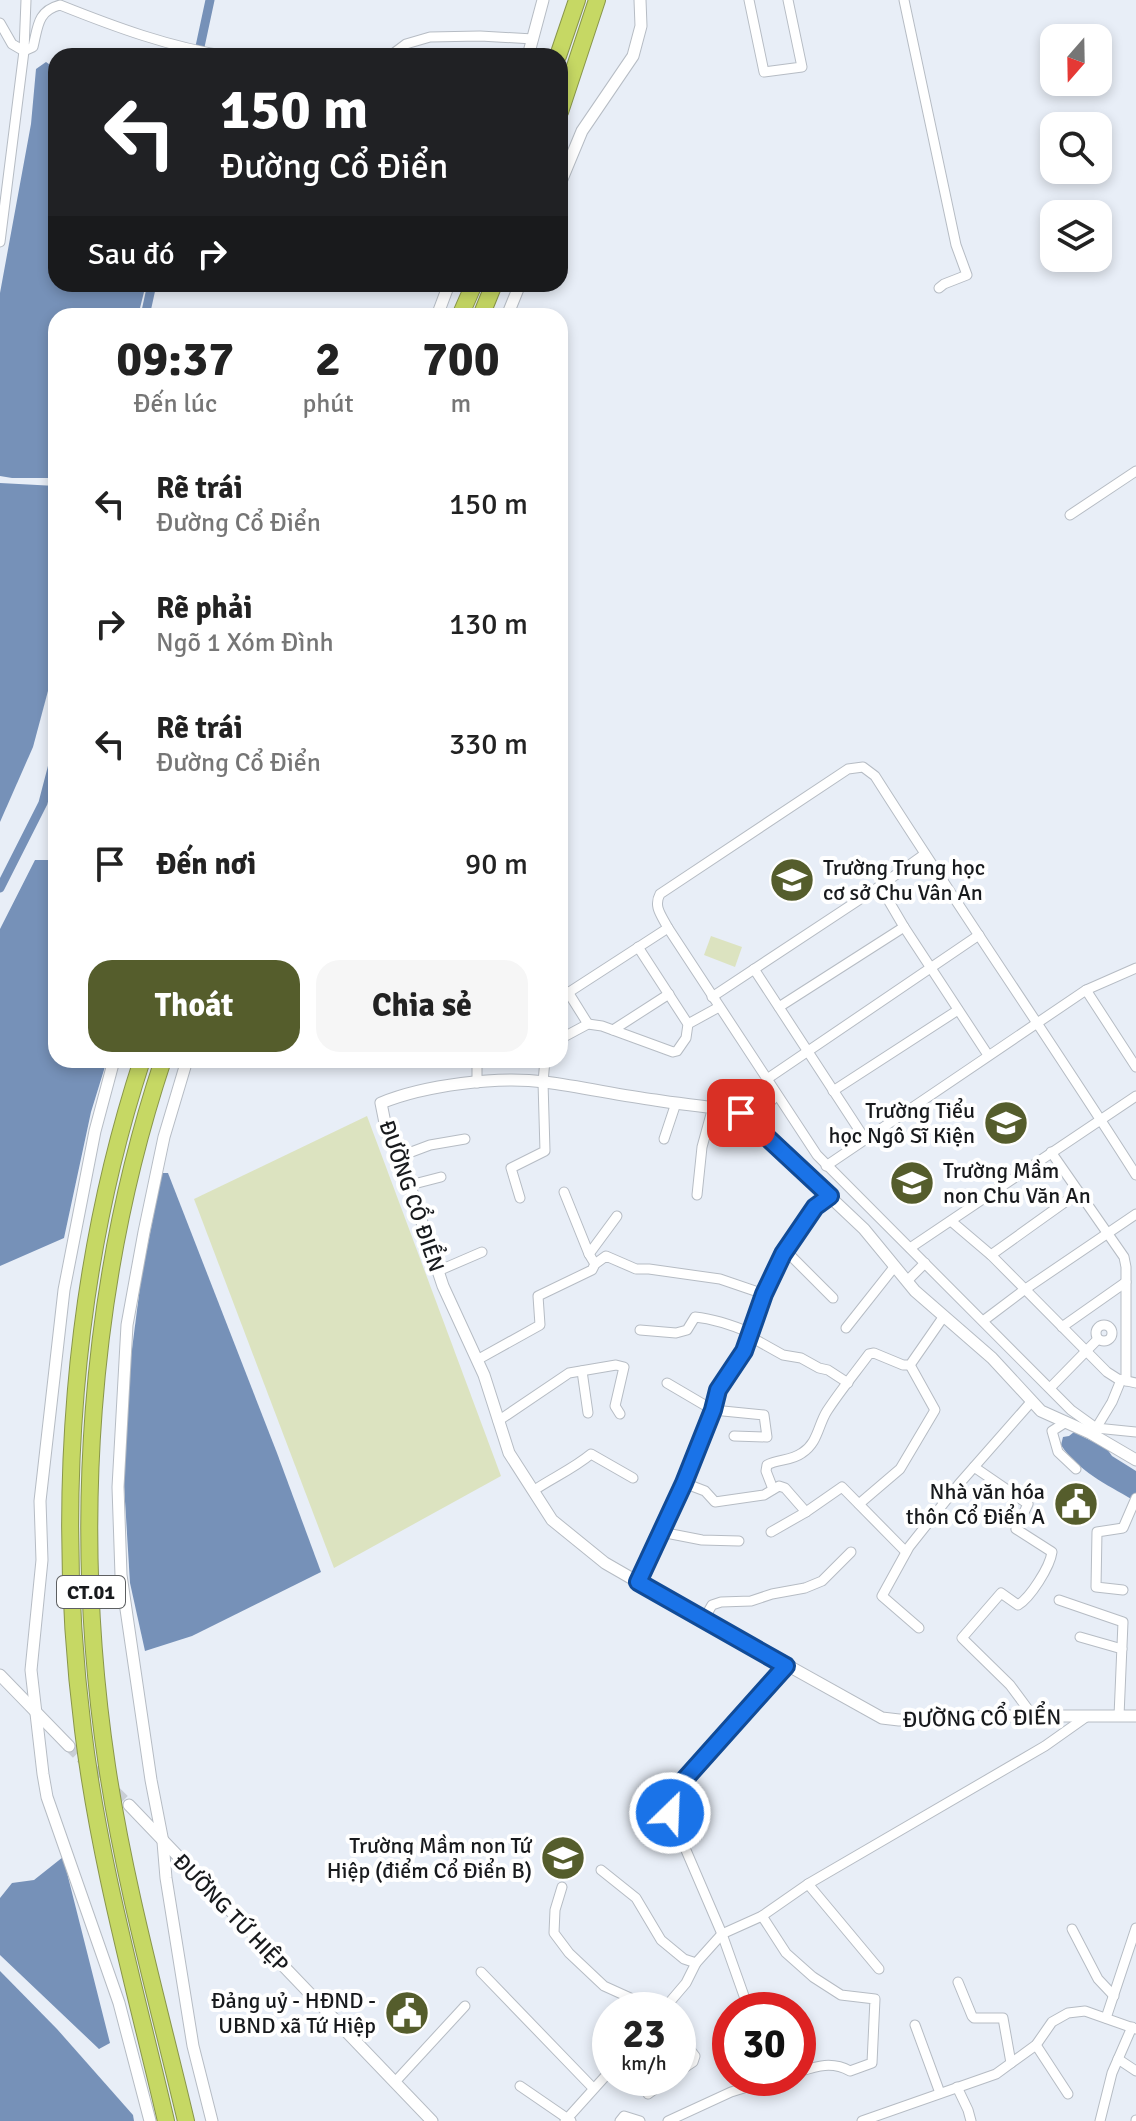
<!DOCTYPE html>
<html lang="vi">
<head>
<meta charset="utf-8">
<style>
	body { margin:0; font-family:Signika,sans-serif; background:#f6f6f6; color:#222; height:100vh; display:flex; flex-direction:column; font-size:30px; white-space:nowrap }
	* { box-sizing:border-box; margin:0 }
	p { font-size:26px; color:#767676 }
	.icon { flex:none; width:44px; height:44px; fill:none; stroke:currentColor; stroke-width:2; stroke-linecap:round; stroke-linejoin:round }
	.map { position:relative; flex:1; overflow:hidden }
	.drawer { position:absolute; left:48px; top:308px; width:520px; height:760px; display:flex; flex-direction:column; background:#fff; border-radius:24px; box-shadow:0 4px 12px #0003 }
	.drawer>* { flex:none }
	.banner { position:absolute; left:48px; top:48px; width:520px; height:244px; border-radius:24px; box-shadow:0 4px 12px #0003; background:#202124; color:#fff; overflow:hidden }
	.needle { width:52px; rotate:200deg }
	.controls { position:absolute; left:1040px; top:24px; display:grid; gap:16px }
	.controls a { display:grid; place-items:center; width:72px; height:72px; border-radius:16px; background:#fff; box-shadow:0 4px 12px #0003; font-size:40px }
	.speed { position:absolute; left:592px; top:1992px; display:flex; gap:16px; font-size:40px; font-weight:700; text-align:center }
	.speed>* { display:grid; place-content:center; width:104px; height:104px; border-radius:50%; background:#fff; box-shadow:0 4px 12px #0003; line-height:1 }
	.speed small { font-size:20px; font-weight:400 }
	.speed .limit { border:12px solid #d22; background:#fff; color:#111 }
	.pin { position:absolute; display:grid; place-items:center; width:68px; height:68px; color:#fff; margin:-34px; border-radius:16px; box-shadow:0 4px 12px #0006 }
	.me { position:absolute; width:88px; margin:-44px; rotate:24deg; stroke-linejoin:round; filter:drop-shadow(0 0 6px #0008) }
	.turn { display:flex; align-items:center; gap:28px; height:168px; padding:0 40px; font-size:36px }
	.turn .icon { width:104px; height:104px; stroke-width:2.5 }
	.turn b { display:block; font-size:56px; line-height:68px }
	.then { display:flex; align-items:center; height:76px; padding:0 40px; background:#0003; gap:16px; font-size:30px }
	.eta { display:flex; justify-content:space-evenly; align-items:center; height:136px; text-align:center }
	.eta b { font-size:48px; font-weight:800; line-height:56px }
	.action { display:flex; gap:16px; margin-top:auto; padding:16px 40px }
	.action a { flex:1; height:92px; border-radius:24px; background:#555d2c; color:#fff; font-size:32px; font-weight:800; line-height:92px; text-align:center }
	.action a+a { background:#f6f6f6; color:#222 }
	ul { padding:0; list-style:none }
	li { display:flex; align-items:center; gap:24px; height:120px; padding:0 40px }
	li div { flex:1 }
	li b { display:block; font-size:30px }
	li em { font-style:normal }
	.map>svg:first-child { display:block }
</style>
</head>
<body>
<div class="map">
<svg width="1136" height="2121" viewBox="0 0 1136 2121">
	<rect width="100%" height="100%" fill="#e8eef7"/>
	<g fill="#dce3c0">
		<path d="M 711,936 L 742,947 L 735,967 L 704,955 Z"/>
		<path d="M 367,1116 L 501,1476 L 334,1568 L 194,1199 Z"/>
	</g>
	<g fill="#7691b8">
		<path d="M 46,62 L 56,69 L 56,284 L 146,284 L 138,316 L 56,316 L 56,478 L 12,478 L 0,476 L 0,293 L 31,124 L 36,69 Z"/>
		<path d="M 0,483 L 56,486 L 56,661 L 33,747 L 0,822 Z"/>
		<path d="M 35,860 L 56,860 L 56,1060 L 107,1060 L 91,1112 L 64,1238 L 0,1266 L 0,929 Z"/>
		<path d="M 162,1173 L 168,1173 L 277,1453 L 321,1572 L 192,1636 L 145,1651 L 130,1583 L 124,1484 L 127,1388 L 141,1279 Z"/>
		<path d="M 1074,1432 L 1107,1449 L 1112,1456 L 1136,1471 L 1136,1494 L 1133,1500 C 1106,1484 1078,1471 1061,1445 L 1063,1437 L 1069,1436 Z"/>
		<path d="M 63,1857 L 110,2043 L 99,2049 L 0,1955 L 0,1898 L 12,1883 L 34,1880 Z"/>
		<path d="M 0,1971 L 57,2029 L 133,2115 L 134,2121 L 0,2121 Z"/>
	</g>
	<g fill="none" stroke-linecap="round" stroke-linejoin="round">
		<g stroke="#7691b8" stroke-width="9">
			<path d="M 198,56 L 210,0"/>
			<path d="M 145,316 L 152,284"/>
			<path d="M 0,888 L 43,803 L 56,753"/>
		</g>
		<path stroke="#c9ced6" stroke-width="11" stroke-dasharray="11 5.5" stroke-linecap="butt" d="M 69,1746 L 129,1805"/>
		<g stroke="#b6bcc4" stroke-width="11">
			<g id="minor">
				<path d="M 749,0 L 764,72 L 802,67 L 788,0"/>
				<path d="M 904,0 L 956,245 L 967,275 L 944,284 L 939,288"/>
				<path d="M 0,23 L 12,44 L 24,51 L 33,47 C 38,27 37,11 60,5 C 115,27 169,47 228,56"/>
				<path d="M 390,56 L 406,44 L 430,37 L 480,36 L 533,39"/>
				<path d="M 0,242 L 24,51 L 26,0"/>
				<path d="M 1070,515 L 1136,471"/>
				<path d="M 880,886 L 904,927 L 988,1055"/>
				<path d="M 754,969 L 865,1139"/>
				<path d="M 1086,990 L 1136,1067"/>
				<path d="M 568,992 L 588,1024"/>
				<path d="M 712,997 L 880,886 L 925,854"/>
				<path d="M 560,998 L 668,928"/>
				<path d="M 779,1007 L 904,927"/>
				<path d="M 688,1024 L 719,1007"/>
				<path d="M 613,1030 L 669,994"/>
				<path d="M 560,1039 L 588,1024 L 602,1026 L 673,1052 L 677,1051 L 686,1038 L 688,1024 L 638,947"/>
				<path d="M 477,1060 L 477,1083"/>
				<path d="M 767,1079 L 979,935"/>
				<path d="M 833,1091 L 958,1010"/>
				<path d="M 751,1122 L 777,1095"/>
				<path d="M 664,1139 L 676,1103"/>
				<path d="M 1051,1152 L 1124,1257 L 1126,1267 L 1126,1381"/>
				<path d="M 398,1157 L 430,1145 L 465,1139"/>
				<path d="M 826,1166 L 1086,990 L 1136,968"/>
				<path d="M 1136,1175 C 1051,1041 960,910 875,776 L 863,767 L 848,769 L 660,894 C 653,907 662,916 668,928 L 817,1155 L 1071,1410 L 1096,1428 L 1136,1432"/>
				<path d="M 410,1185 L 441,1177"/>
				<path d="M 564,1192 L 589,1254 L 595,1264"/>
				<path d="M 697,1195 L 702,1147 L 713,1107"/>
				<path d="M 520,1198 L 511,1168 L 545,1151 L 543,1082 L 545,1060"/>
				<path d="M 951,1221 L 991,1255 L 1107,1372 L 1118,1379 L 1136,1383"/>
				<path d="M 910,1248 L 1136,1096"/>
				<path d="M 785,1250 L 833,1298"/>
				<path d="M 589,1254 L 617,1216"/>
				<path d="M 991,1255 L 1079,1192"/>
				<path d="M 438,1271 L 482,1252"/>
				<path d="M 907,1281 L 925,1263"/>
				<path d="M 983,1321 L 1024,1290 L 1136,1214"/>
				<circle cx="1104" cy="1333" r="8"/>
				<path d="M 1062,1327 L 1126,1282"/>
				<path d="M 846,1328 L 895,1266"/>
				<path d="M 640,1330 L 676,1333 L 687,1330 L 695,1317 C 715,1319 732,1325 751,1333"/>
				<path d="M 749,1336 L 783,1355 L 801,1358 L 819,1368 L 828,1370 L 848,1383"/>
				<path d="M 477,1360 L 540,1325 L 538,1296 L 592,1270 L 595,1264 L 606,1256 L 636,1269 L 649,1269 L 720,1279 L 764,1294"/>
				<path d="M 582,1371 L 588,1413"/>
				<path d="M 667,1383 L 713,1410 L 764,1415 L 767,1437 L 734,1436"/>
				<path d="M 1050,1388 L 1098,1339"/>
				<path d="M 498,1421 L 569,1373 L 616,1365 L 624,1367 L 615,1406 L 620,1414"/>
				<path d="M 1066,1422 L 1052,1431 L 1058,1452 L 1076,1469"/>
				<path d="M 1095,1430 L 1112,1402 L 1121,1380"/>
				<path d="M 974,1467 L 1028,1504 L 1016,1529 L 1052,1552 C 1050,1567 1030,1598 1018,1605 L 1001,1593 L 962,1638 L 1010,1685 L 1033,1716"/>
				<path d="M 684,1483 L 705,1491 L 715,1502 L 764,1495 L 779,1486 L 785,1488 L 806,1512 L 771,1532"/>
				<path d="M 773,1489 L 766,1471 L 767,1465 C 778,1459 791,1461 802,1453 C 818,1443 818,1425 827,1411 C 840,1391 855,1373 869,1354 L 874,1353 L 903,1365 L 910,1365 L 944,1316"/>
				<path d="M 533,1491 C 552,1478 573,1469 591,1454 L 633,1478"/>
				<path d="M 859,1504 L 900,1469 L 935,1410 L 910,1365"/>
				<path d="M 806,1512 L 842,1487 L 906,1552"/>
				<path d="M 661,1532 L 702,1540 L 739,1541"/>
				<path d="M 638,1582 L 684,1483 L 713,1410 L 718,1390 L 744,1351 L 764,1294 L 783,1254 L 815,1207 L 830,1196"/>
				<path d="M 1123,1590 L 1096,1587 L 1097,1532 L 1123,1528 L 1136,1498"/>
				<path d="M 1059,1600 L 1123,1622 L 1119,1716"/>
				<path d="M 704,1619 L 712,1605 L 721,1602 L 751,1601 L 772,1594 L 805,1588 L 822,1581 L 851,1552"/>
				<path d="M 919,1628 L 882,1596 L 909,1547 L 959,1484 L 1032,1401"/>
				<path d="M 1080,1637 L 1122,1649"/>
				<path d="M 601,1870 L 636,1898 L 661,1940 L 684,1959 L 696,1963"/>
				<path d="M 808,1884 L 879,1969"/>
				<path d="M 562,1887 L 555,1910 L 554,1933 L 569,1953 L 604,1986 L 657,2010"/>
				<path d="M 762,1916 L 786,1953 L 813,1977 L 841,1995 L 875,1999 L 872,2063 L 850,2071 C 832,2061 817,2066 798,2072"/>
				<path d="M 1072,1929 L 1098,1979 L 1114,1996"/>
				<path d="M 481,1972 L 593,2088"/>
				<path d="M 958,1982 L 972,2016 L 974,2018 L 1003,2018 L 1011,2063"/>
				<path d="M 663,2010 L 686,1983 L 696,1963 L 722,1934 L 762,1916 L 808,1884 L 1045,1746 L 1086,1717"/>
				<path d="M 749,2010 L 722,1934 L 670,1813 L 668,1801 L 676,1789 L 786,1666"/>
				<path d="M 1106,2018 L 1136,1928"/>
				<path d="M 915,2025 L 940,2093"/>
				<path d="M 678,2034 L 695,2056 L 693,2062 L 678,2072"/>
				<path d="M 1036,2045 L 1068,2094"/>
				<path d="M 1118,2059 L 1136,2071"/>
				<path d="M 395,2082 L 465,2006"/>
				<path d="M 520,2086 L 571,2121"/>
				<path d="M 957,2087 L 968,2110 L 971,2121"/>
				<path d="M 648,2094 L 670,2078"/>
				<path d="M 565,2121 L 610,2071"/>
				<path d="M 620,2121 L 624,2116 L 640,2121"/>
				<path d="M 668,2121 L 731,2092 L 776,2078"/>
				<path d="M 862,2121 L 996,2074 L 1036,2045 L 1052,2022 L 1068,2013 L 1085,2011 L 1136,2029"/>
				<path d="M 1100,2121 L 1112,2073 L 1132,2027"/>
				<path d="M 1136,2121 L 1136,2120"/>
			</g>
		</g>
		<g stroke="#b6bcc4" stroke-width="13">
			<g id="tertiary">
				<path d="M 528,56 L 543,0"/>
				<path d="M 560,184 L 582,131 L 633,56 L 641,26 L 640,0"/>
				<path d="M 437,316 L 449,284"/>
				<path d="M 507,316 L 520,284"/>
				<path d="M 114,1060 L 95,1131 L 64,1290 L 40,1501 L 42,1560 L 31,1670 L 43,1774 L 47,1797 L 119,2003 L 150,2121"/>
				<path d="M 187,1060 L 164,1137 L 144,1232 L 127,1325 L 118,1487 L 121,1575 L 151,1780 L 163,1842 L 166,1878 L 193,2046 L 212,2121"/>
				<path d="M 1136,1460 L 1090,1433 L 1041,1411 L 992,1358 L 915,1291 L 864,1229 L 741,1113 C 713,1106 684,1105 655,1100 C 619,1095 582,1087 545,1082 C 497,1076 425,1085 381,1103 L 387,1133 L 405,1171 L 443,1286 L 484,1375 L 509,1453 L 552,1520 L 605,1563 L 638,1582 L 882,1718 L 899,1720 L 998,1716 L 1136,1716"/>
				<path d="M 0,1675 L 69,1746"/>
				<path d="M 129,1805 L 432,2121"/>
			</g>
		</g>
		<g stroke="#89964b" stroke-width="18">
			<g id="motorway">
				<path d="M 558,56 L 577,0"/>
				<path d="M 560,112 L 597,0"/>
				<path d="M 460,316 L 474,284"/>
				<path d="M 481,316 L 494,284"/>
				<path d="M 142,1060 C 72,1274 55,1508 83,1730 C 99,1862 136,1992 166,2121"/>
				<path d="M 163,1060 C 88,1286 72,1532 107,1766 C 125,1886 158,2003 186,2121"/>
			</g>
		</g>
		<use href="#minor" stroke="#fff" stroke-width="9"/>
		<use href="#tertiary" stroke="#fff" stroke-width="11"/>
		<use href="#motorway" stroke="#c6d864" stroke-width="16"/>
	</g>
	<g fill="none" stroke-linecap="round" stroke-linejoin="round">
		<g stroke="#114b97" stroke-width="20">
			<path id="route" d="M 670,1813 L 668,1801 L 676,1789 L 786,1666 L 638,1582 L 684,1483 L 713,1410 L 718,1390 L 744,1351 L 764,1294 L 783,1254 L 815,1207 L 830,1196 L 741,1113"/>
		</g>
		<use href="#route" stroke="#1a73e8" stroke-width="14"/>
	</g>
	<defs>
		<g id="school-disc" transform="scale(2.3)"><circle r="9.5" fill="#555d2c" stroke="#fff"/><path d="M0-5L7-2L0 1L-7-2ZM-4 1L0 2.5L4 1V4Q0 6-4 4Z" fill="#fff"/></g>
		<g id="civic-disc" transform="scale(2.3)"><circle r="9.5" fill="#555d2c" stroke="#fff"/><path d="M-.6-6.5H3V-4.5H.6V-3L4-1V1h2V6H-6V1h2V-1L-.6-3ZM-1.2 2.5V6h2.4V2.5Z" fill="#fff"/></g>
	</defs>
	<g fill-rule="evenodd">
		<use href="#school-disc" x="792" y="880"/>
		<use href="#school-disc" x="1006" y="1123"/>
		<use href="#school-disc" x="912" y="1183"/>
		<use href="#civic-disc" x="1076" y="1504"/>
		<use href="#school-disc" x="563" y="1858"/>
		<use href="#civic-disc" x="407" y="2013"/>
	</g>
	<g text-anchor="middle" dominant-baseline="central" stroke-width="8" stroke-linejoin="round" paint-order="stroke">
		<rect fill="#fff" stroke="#5d5f61" stroke-width="2" x="57" y="1576" width="68" height="32" rx="6"/>
		<g font-size="20" font-weight="bold" fill="#181a1d">
			<text x="91" y="1592">CT.01</text>
		</g>
		<g font-size="22" fill="#181a1d" stroke="#fff" text-anchor="end">
			<text x="823" y="867" text-anchor="start">Trường Trung học<tspan x="823" dy="25">cơ sở Chu Vân An</tspan></text>
			<text x="975" y="1110">Trường Tiểu<tspan x="975" dy="25">học Ngô Sĩ Kiện</tspan></text>
			<text x="943" y="1170" text-anchor="start">Trường Mầm<tspan x="943" dy="25">non Chu Văn An</tspan></text>
			<text x="1045" y="1491">Nhà văn hóa<tspan x="1045" dy="25">thôn Cổ Điển A</tspan></text>
			<text x="532" y="1845">Trường Mầm non Tứ<tspan x="532" dy="25">Hiệp (điểm Cổ Điển B)</tspan></text>
			<text x="376" y="2000">Đảng uỷ - HĐND -<tspan x="376" dy="25">UBND xã Tứ Hiệp</tspan></text>
		</g>
		<g font-size="22" fill="#181a1d" stroke="#fff">
			<text transform="translate(412 1196) rotate(71)">ĐƯỜNG CỔ ĐIỂN</text>
			<text transform="translate(982 1718) rotate(-1)">ĐƯỜNG CỔ ĐIỂN</text>
			<text transform="translate(231 1913) rotate(46)">ĐƯỜNG TỨ HIỆP</text>
		</g>
	</g>
</svg>
<div class="controls">
<a><svg class="needle" viewBox="-14 -14 28 28"><path d="M0-13l5 13h-10z" fill="#e53935"/><path d="M0 13l5-13h-10z" fill="#767676"/></svg></a>
<a><svg class="icon" aria-label="search" viewBox="0 0 24 24"><circle cx="10" cy="10" r="6"/><path d="M15 15l6 6"/></svg></a>
<a><svg class="icon" aria-label="layers" viewBox="0 0 24 24"><path d="M12 4l9 5-9 5-9-5zM3 14l9 5 9-5"/></svg></a>
</div>
<div class="speed"><div>23<small>km/h</small></div><div class="limit">30</div></div>
<div class="pin" style="left:741px;top:1113px;background:#d93025"><svg class="icon" aria-label="arrive" viewBox="0 0 24 24"><path d="M6 21V4h12l-3 4 3 4H6"/></svg></div>
<svg class="me" style="left:670px;top:1813px" viewBox="-20 -20 40 40"><circle r="17" fill="#1a73e8" stroke="#fff" stroke-width="3"/><path d="M0-11L8 9 0 5-8 9z" fill="#fff"/></svg>
<div class="banner">
<div class="turn"><svg class="icon" aria-label="left" viewBox="0 0 24 24"><path d="M17 20v-9H6M10 6l-5 5 5 5"/></svg><div><b>150 m</b>Đường Cổ Điển</div></div>
<div class="then">Sau đó<svg class="icon" aria-label="right" viewBox="0 0 24 24"><path d="M7 20v-9h11M14 6l5 5-5 5"/></svg></div>
</div>
<section class="drawer">
<div class="eta">
<div><b>09:37</b><p>Đến lúc</p></div>
<div><b>2</b><p>phút</p></div>
<div><b>700</b><p>m</p></div>
</div>
<ul>
<li><svg class="icon" aria-label="left" viewBox="0 0 24 24"><path d="M17 20v-9H6M10 6l-5 5 5 5"/></svg><div><b>Rẽ trái</b><p>Đường Cổ Điển</p></div><em>150 m</em></li>
<li><svg class="icon" aria-label="right" viewBox="0 0 24 24"><path d="M7 20v-9h11M14 6l5 5-5 5"/></svg><div><b>Rẽ phải</b><p>Ngõ 1 Xóm Đình</p></div><em>130 m</em></li>
<li><svg class="icon" aria-label="left" viewBox="0 0 24 24"><path d="M17 20v-9H6M10 6l-5 5 5 5"/></svg><div><b>Rẽ trái</b><p>Đường Cổ Điển</p></div><em>330 m</em></li>
<li><svg class="icon" aria-label="arrive" viewBox="0 0 24 24"><path d="M6 21V4h12l-3 4 3 4H6"/></svg><div><b>Đến nơi</b></div><em>90 m</em></li>
</ul>
<div class="action"><a>Thoát</a><a>Chia sẻ</a></div>
</section>
</div>
</body>
</html>
